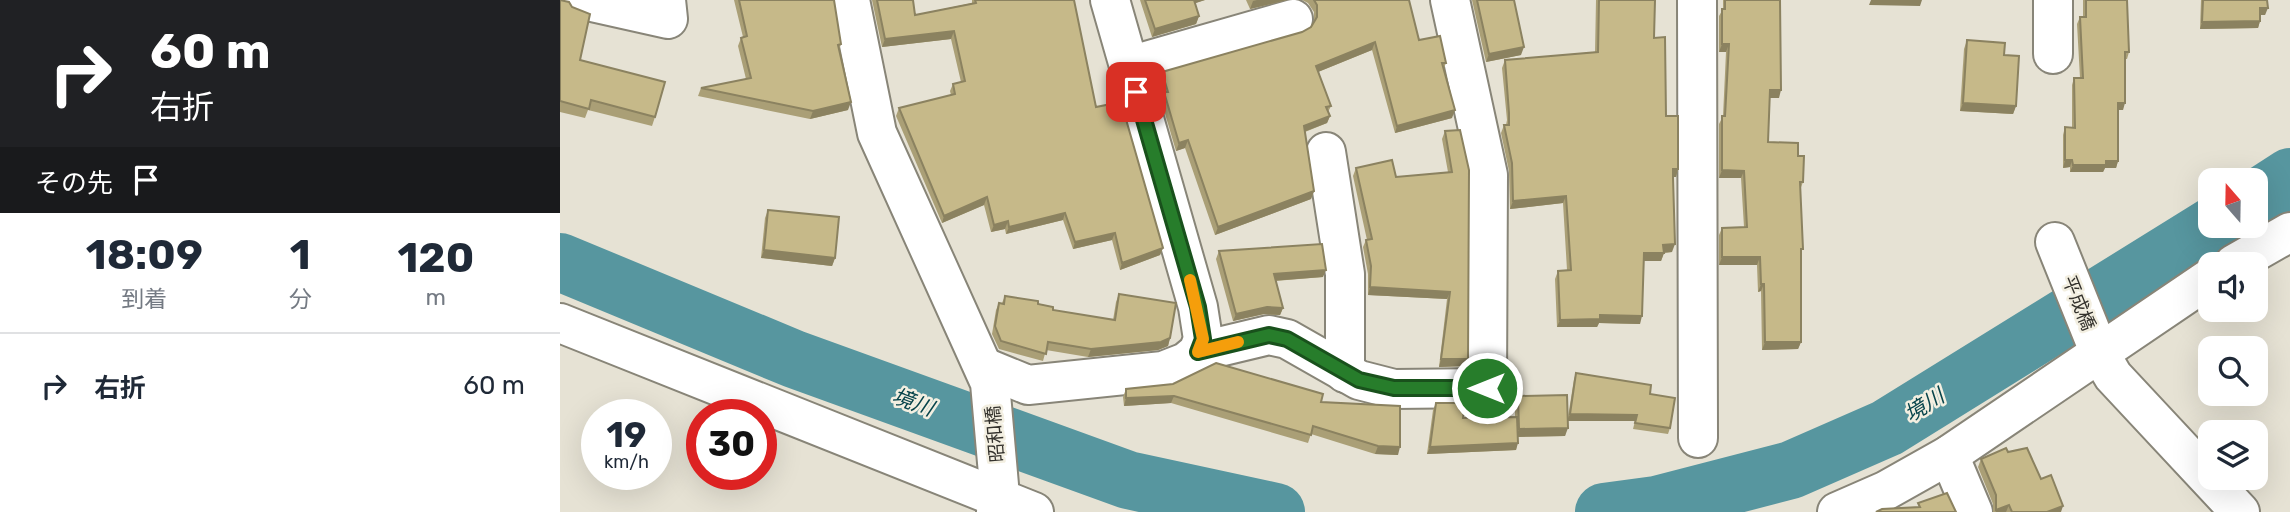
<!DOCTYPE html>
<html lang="ja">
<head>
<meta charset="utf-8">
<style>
	body { margin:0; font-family:Rubik,"Noto Sans JP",sans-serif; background:#f6f6f7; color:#1f2937; height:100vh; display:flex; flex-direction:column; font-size:26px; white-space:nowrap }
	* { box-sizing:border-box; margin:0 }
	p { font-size:23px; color:#747a83 }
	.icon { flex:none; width:38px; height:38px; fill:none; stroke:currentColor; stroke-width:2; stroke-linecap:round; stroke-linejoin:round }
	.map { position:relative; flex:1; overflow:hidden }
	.sheet { display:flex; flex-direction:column; background:#fff; width:560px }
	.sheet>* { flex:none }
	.banner { background:#202124; color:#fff; overflow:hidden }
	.needle { width:46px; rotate:340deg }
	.controls { position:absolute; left:1638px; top:168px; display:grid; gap:14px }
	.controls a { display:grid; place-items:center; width:70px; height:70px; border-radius:14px; background:#fff; box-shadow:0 7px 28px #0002; font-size:35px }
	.speed { position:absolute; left:21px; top:399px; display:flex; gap:14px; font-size:35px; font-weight:700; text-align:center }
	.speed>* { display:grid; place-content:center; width:91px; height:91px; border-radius:50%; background:#fff; box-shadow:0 7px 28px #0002; line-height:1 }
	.speed small { font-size:18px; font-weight:400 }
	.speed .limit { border:10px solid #d22; background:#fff; color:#111 }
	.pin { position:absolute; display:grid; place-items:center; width:60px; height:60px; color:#fff; margin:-30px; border-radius:14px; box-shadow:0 4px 10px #0006 }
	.me { position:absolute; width:77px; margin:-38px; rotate:270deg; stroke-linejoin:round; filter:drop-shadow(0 0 5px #0008) }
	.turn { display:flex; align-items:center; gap:24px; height:147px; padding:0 35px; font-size:32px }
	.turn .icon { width:91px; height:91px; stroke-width:2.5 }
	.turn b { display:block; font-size:49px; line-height:60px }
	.then { display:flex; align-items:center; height:66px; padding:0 35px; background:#0003; gap:14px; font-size:26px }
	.eta { display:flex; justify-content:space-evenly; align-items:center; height:119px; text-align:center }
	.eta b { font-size:42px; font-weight:700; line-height:49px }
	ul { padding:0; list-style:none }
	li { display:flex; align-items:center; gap:21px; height:105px; padding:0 35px; border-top:2px solid #e0e1e3 }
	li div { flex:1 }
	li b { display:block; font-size:26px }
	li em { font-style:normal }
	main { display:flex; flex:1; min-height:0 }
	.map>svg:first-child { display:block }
</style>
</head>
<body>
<main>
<section class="sheet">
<div class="banner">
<div class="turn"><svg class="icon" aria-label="right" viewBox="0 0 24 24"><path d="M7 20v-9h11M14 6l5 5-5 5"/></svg><div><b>60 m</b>右折</div></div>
<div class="then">その先<svg class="icon" aria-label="arrive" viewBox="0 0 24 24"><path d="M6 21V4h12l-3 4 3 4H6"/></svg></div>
</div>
<div class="eta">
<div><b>18:09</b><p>到着</p></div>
<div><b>1</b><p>分</p></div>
<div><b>120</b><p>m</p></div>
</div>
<ul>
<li><svg class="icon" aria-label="right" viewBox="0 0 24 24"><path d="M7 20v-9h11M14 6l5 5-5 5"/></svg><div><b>右折</b></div><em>60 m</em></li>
</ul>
</section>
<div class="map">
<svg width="1730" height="512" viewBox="0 0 1730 512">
	<rect width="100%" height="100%" fill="#e6e2d4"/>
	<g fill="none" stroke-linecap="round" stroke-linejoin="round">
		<g stroke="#57969f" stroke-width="58">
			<path d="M 1696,199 L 1730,177"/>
			<path d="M 0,262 L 234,359 L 568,480 L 716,512"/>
			<path d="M 1044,512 L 1096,505 L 1231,470 L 1327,428 L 1653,226"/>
		</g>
		<g stroke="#888578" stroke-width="42">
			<g id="minor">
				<path d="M 23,0 L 108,19 L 106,0"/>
				<path d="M 290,0 L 317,133 L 430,383 L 439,485 L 436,512"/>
				<path d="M 1137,0 L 1138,438"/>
				<path d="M 1493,54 L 1493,0"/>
				<path d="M 569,66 L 733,19"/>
				<path d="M 766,152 L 785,274 L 785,373"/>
				<path d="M 1495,242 L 1540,354 L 1553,376 L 1680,512"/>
				<path d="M 1674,264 L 1730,232"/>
				<path d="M 0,323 L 474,512"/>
				<path d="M 638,352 L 709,335 L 727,339 L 799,380 L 834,389 L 927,388 L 928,175 L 890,0"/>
				<path d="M 424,367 L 468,385 L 603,371 L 626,362 L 638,352 L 643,339 L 638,307 L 550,0"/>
				<path d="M 1389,455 L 1413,512"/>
				<path d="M 1277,512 L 1325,491 L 1389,455 L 1650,278"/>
			</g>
		</g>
		<use href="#minor" stroke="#fff" stroke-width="38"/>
	</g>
	<g fill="#aa9f76">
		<path d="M 0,0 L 20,60 L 95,117 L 92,126 L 28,110 L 25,118 L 0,112 Z"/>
		<path d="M 174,0 L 274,0 L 281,44 L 279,50 L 288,110 L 250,119 L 138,96 L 141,88 L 186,79 L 178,46 L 181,38 L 183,37 Z"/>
		<path d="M 312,0 L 353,0 L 355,15 L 412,3 L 412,0 L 514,0 L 536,107 L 603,248 L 600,255 L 560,270 L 552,240 L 513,249 L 503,220 L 446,234 L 445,229 L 431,232 L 424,205 L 382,223 L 336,116 L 339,108 L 391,95 L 390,91 L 393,84 L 401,82 L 391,39 L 322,47 Z"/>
		<path d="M 580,0 L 645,0 L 635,3 L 639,16 L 636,24 L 592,37 Z"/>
		<path d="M 686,0 L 727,0 L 690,9 Z"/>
		<path d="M 742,0 L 849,0 L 859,40 L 886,63 L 884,68 L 892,118 L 835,133 L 812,50 L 758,72 L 771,106 L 768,112 L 770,116 L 767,123 L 745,132 L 754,191 L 751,199 L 655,235 L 625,148 L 616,151 L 601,100 L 604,94 L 599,80 L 602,72 L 742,32 L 751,27 L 754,22 L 754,12 L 748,3 Z"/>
		<path d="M 912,0 L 954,0 L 961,55 L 926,62 Z"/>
		<path d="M 1036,0 L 1095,0 L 1094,38 L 1106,116 L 1118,169 L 1116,177 L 1113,177 L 1112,252 L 1104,253 L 1101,261 L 1084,261 L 1080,324 L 1039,323 L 1037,327 L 997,327 L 995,279 L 998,271 L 1007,270 L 1003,203 L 950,209 L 949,171 L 941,133 L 944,125 L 946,125 L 947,120 L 942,68 L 945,60 L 1035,53 Z"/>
		<path d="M 1163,0 L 1220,0 L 1219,98 L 1210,98 L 1208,142 L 1238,156 L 1243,182 L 1240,190 L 1241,342 L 1238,349 L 1202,350 L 1201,291 L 1198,292 L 1197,265 L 1159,265 L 1159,235 L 1162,228 L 1184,227 L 1181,178 L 1159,178 L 1159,124 L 1163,116 L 1166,52 L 1159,52 L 1159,16 L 1163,9 Z"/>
		<path d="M 1523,0 L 1567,0 L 1569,52 L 1567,59 L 1565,59 L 1563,110 L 1558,110 L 1558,161 L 1556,168 L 1545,168 L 1543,172 L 1510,172 L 1510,167 L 1503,168 L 1503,135 L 1505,127 L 1512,128 L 1512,85 L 1514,78 L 1520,78 L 1517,24 L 1520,17 L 1523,17 Z"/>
		<path d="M 1641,0 L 1707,0 L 1705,15 L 1700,15 L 1700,21 L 1698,28 L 1640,29 Z"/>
		<path d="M 1407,40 L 1456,106 L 1453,114 L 1400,111 L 1404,49 Z"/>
		<path d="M 900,130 L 908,359 L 905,366 L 879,367 L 887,299 L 808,295 L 808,274 L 803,247 L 806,240 L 807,240 L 793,176 L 796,168 L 836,177 L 888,172 L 882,139 L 885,131 Z"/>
		<path d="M 208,210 L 275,258 L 272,266 L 201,258 L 205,218 Z"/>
		<path d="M 659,251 L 763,277 L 715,281 L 723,308 L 720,315 L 704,314 L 673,321 L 656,259 Z"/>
		<path d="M 559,294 L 610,338 L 608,346 L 598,350 L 528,357 L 486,350 L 483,361 L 439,349 L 432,334 L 436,310 L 439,303 L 442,303 L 445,296 L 478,304 L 493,310 L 553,320 L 556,302 Z"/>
		<path d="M 1016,373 L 1090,394 L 1110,428 L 1108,434 L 1073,429 L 1075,421 L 1008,421 L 1005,436 L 958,437 L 956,450 L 867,454 L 873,410 L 876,403 L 903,418 L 955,417 L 955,405 L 958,396 L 1008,417 L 1014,379 Z"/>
		<path d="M 566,389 L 761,402 L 838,455 L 815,454 L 751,434 L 748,443 L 611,403 L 564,406 L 563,397 Z"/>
		<path d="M 1448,452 L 1481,479 L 1501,512 L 1433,512 L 1433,504 L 1418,467 L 1421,459 Z"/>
	</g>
	<g fill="#8b8260">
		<path d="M 632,0 L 645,0 L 630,5 Z"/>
		<path d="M 697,0 L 727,0 L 690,9 L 693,1 Z"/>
		<path d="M 1311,0 L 1362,0 L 1360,6 L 1309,5 Z"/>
		<path d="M 1700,8 L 1708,8 L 1705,15 L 1697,15 Z"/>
		<path d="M 639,16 L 636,24 L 592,37 L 595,29 Z"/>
		<path d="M 1700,21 L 1698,28 L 1640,29 L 1642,22 Z"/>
		<path d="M 394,31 L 391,39 L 322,47 L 325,39 Z"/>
		<path d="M 815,42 L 812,50 L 753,74 L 756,66 Z"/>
		<path d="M 1162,44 L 1169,44 L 1166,52 L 1159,52 Z"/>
		<path d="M 964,47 L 961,55 L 926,62 L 929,54 Z"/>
		<path d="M 1210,90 L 1221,90 L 1219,98 L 1207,98 Z"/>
		<path d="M 291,102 L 288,110 L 250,119 L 253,111 Z"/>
		<path d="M 1403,103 L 1456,106 L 1453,114 L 1400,111 Z"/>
		<path d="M 1558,103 L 1565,103 L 1563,110 L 1556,110 Z"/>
		<path d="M 895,110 L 892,118 L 835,133 L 837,126 Z"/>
		<path d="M 770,116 L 767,123 L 741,133 L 744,126 Z"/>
		<path d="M 628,140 L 625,148 L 616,151 L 619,143 Z"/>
		<path d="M 1505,160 L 1512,160 L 1510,167 L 1503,168 Z"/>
		<path d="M 1546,161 L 1558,161 L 1556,168 L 1545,168 L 1543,172 L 1510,172 L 1513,165 Z"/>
		<path d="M 1113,169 L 1118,169 L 1116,177 L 1110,177 Z"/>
		<path d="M 1162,170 L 1184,171 L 1181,178 L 1159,178 Z"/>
		<path d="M 754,191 L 751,199 L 655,235 L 658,227 Z"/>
		<path d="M 1006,196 L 1003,203 L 950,209 L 953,201 Z"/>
		<path d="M 427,197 L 424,205 L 382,223 L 384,216 Z"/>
		<path d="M 505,213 L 503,220 L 446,234 L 449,227 Z"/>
		<path d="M 448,221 L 445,229 L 431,232 L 434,225 Z"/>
		<path d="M 555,233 L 552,240 L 513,249 L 515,242 Z"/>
		<path d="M 1115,244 L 1112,252 L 1100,253 L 1103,245 Z"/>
		<path d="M 603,248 L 600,255 L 560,270 L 562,263 Z"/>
		<path d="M 204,250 L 275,258 L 272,266 L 201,258 Z"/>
		<path d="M 1084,253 L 1104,253 L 1101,261 L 1082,261 Z"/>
		<path d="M 1162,257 L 1200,257 L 1197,265 L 1159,265 Z"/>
		<path d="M 766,270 L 763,277 L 711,281 L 714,274 Z"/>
		<path d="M 1201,284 L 1204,284 L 1201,291 L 1198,292 Z"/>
		<path d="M 810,287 L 890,292 L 887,299 L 808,295 Z"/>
		<path d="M 707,307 L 723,308 L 720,315 L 704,314 L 673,321 L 676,314 Z"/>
		<path d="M 1040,315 L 1082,316 L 1080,324 L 1039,323 L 1037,327 L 997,327 L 1000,320 Z"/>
		<path d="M 610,338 L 608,346 L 598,350 L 528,357 L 531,349 Z"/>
		<path d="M 1205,342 L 1241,342 L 1238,349 L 1202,350 Z"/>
		<path d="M 881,359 L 908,359 L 905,366 L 879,367 Z"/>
		<path d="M 614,396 L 611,403 L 564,406 L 566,398 Z"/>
		<path d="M 1010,414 L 1077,415 L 1075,421 L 1007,421 Z"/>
		<path d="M 1008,428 L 1005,436 L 956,437 L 959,429 Z"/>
		<path d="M 958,443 L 956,450 L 867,454 L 870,447 Z"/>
		<path d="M 818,446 L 840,447 L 838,455 L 815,454 Z"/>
		<path d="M 1449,505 L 1446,512 L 1436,512 L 1436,510 Z"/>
		<path d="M 1503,506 L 1501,512 L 1487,512 Z"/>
	</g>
	<g fill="#c6b989" stroke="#8b8260" stroke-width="2">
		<path d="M 0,0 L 9,2 L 12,7 L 30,14 L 20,60 L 105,82 L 95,117 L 31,100 L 29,109 L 0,101 Z"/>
		<path d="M 179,0 L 274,0 L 281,44 L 278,45 L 291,102 L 253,111 L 141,88 L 191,78 L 181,38 L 187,36 Z"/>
		<path d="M 317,0 L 353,0 L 355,15 L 416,3 L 415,0 L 514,0 L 536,107 L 561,102 L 603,248 L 562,263 L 555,233 L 515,242 L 505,213 L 449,227 L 448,221 L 434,225 L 427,197 L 384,216 L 339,108 L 395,94 L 393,84 L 405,81 L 394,31 L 325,39 Z"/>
		<path d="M 585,0 L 634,0 L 639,16 L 595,29 Z"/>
		<path d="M 754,0 L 849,0 L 859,40 L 880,36 L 886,63 L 882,63 L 895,110 L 837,126 L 815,42 L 756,66 L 771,106 L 766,107 L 770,116 L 744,126 L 754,191 L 658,227 L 628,140 L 619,143 L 604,92 L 608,92 L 602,72 L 742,32 L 751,27 L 757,17 L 757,5 Z"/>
		<path d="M 917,0 L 954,0 L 964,47 L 929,54 Z"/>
		<path d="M 1039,0 L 1095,0 L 1094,38 L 1105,37 L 1106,116 L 1118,116 L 1118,169 L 1113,169 L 1113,178 L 1115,244 L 1103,245 L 1104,253 L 1084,253 L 1082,316 L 1040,315 L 1040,319 L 1000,320 L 998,271 L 1011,270 L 1006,196 L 953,201 L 952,163 L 944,125 L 949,125 L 949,113 L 945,60 L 1038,52 Z"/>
		<path d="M 1165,0 L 1220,0 L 1221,90 L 1210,90 L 1208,142 L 1238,143 L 1238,156 L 1244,156 L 1243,182 L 1240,182 L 1243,249 L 1241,249 L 1241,342 L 1205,342 L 1204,284 L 1201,284 L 1200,257 L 1162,257 L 1162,228 L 1187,227 L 1184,171 L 1162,170 L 1162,116 L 1165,116 L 1169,44 L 1162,44 L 1162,9 L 1165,9 Z"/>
		<path d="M 1526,0 L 1567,0 L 1569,52 L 1565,52 L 1565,103 L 1558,103 L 1558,161 L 1546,161 L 1546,165 L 1513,165 L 1512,160 L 1505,160 L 1505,127 L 1515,128 L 1514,78 L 1523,78 L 1520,17 L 1526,17 Z"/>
		<path d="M 1643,0 L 1707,0 L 1708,8 L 1700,8 L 1700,21 L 1642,22 Z"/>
		<path d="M 1407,40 L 1445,43 L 1444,55 L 1459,56 L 1456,106 L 1403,103 Z"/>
		<path d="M 900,130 L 909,170 L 908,359 L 881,359 L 890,292 L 810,287 L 811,266 L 806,240 L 812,239 L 796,168 L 832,160 L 836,177 L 892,172 L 885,131 Z"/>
		<path d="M 208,210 L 279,217 L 275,258 L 204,250 Z"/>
		<path d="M 762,244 L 766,270 L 714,274 L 723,308 L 707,307 L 676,314 L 659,251 Z"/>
		<path d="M 559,294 L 616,303 L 610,338 L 601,342 L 531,349 L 488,342 L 486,354 L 441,341 L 435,326 L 439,303 L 444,304 L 445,296 L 478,301 L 478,304 L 493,307 L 493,310 L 555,320 Z"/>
		<path d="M 656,363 L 763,394 L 761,402 L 840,406 L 840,447 L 818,446 L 753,426 L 751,435 L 614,396 L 566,398 L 566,389 L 613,384 Z"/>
		<path d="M 1016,373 L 1091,385 L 1090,394 L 1115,398 L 1110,428 L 1075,423 L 1077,415 L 1010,414 Z"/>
		<path d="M 1007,395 L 1008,428 L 959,429 L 958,396 Z"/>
		<path d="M 876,403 L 905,403 L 903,418 L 957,417 L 958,443 L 870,447 Z"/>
		<path d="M 1446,448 L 1448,452 L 1467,448 L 1481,479 L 1491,475 L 1503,506 L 1487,512 L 1452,512 L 1449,505 L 1436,510 L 1436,495 L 1421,459 Z"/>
		<path d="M 1387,493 L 1396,512 L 1316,512 L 1322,509 L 1360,507 L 1358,503 Z"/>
	</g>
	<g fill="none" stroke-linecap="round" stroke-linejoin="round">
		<g stroke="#19511c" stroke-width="18">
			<path id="route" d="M 576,92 L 638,307 L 643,339 L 638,352 L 709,335 L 727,339 L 799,380 L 834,388 L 927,388"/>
		</g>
		<use href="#route" stroke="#277d2b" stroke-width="12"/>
		<path stroke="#f59e0b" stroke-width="12" d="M 630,280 L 643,339 L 638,352 L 678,342"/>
	</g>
	<g text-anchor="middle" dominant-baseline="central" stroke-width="5" stroke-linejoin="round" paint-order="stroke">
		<g font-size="19" fill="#34322d" stroke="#f3efe1">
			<text transform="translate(1519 303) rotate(68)">平成橋</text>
			<text transform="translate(435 434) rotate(-95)">昭和橋</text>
		</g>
		<g font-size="21" font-style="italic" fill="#07444b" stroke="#f3efe1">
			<text transform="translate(353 402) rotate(20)">境川</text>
			<text transform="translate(1364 405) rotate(-32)">境川</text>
		</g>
	</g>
</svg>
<div class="controls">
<a><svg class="needle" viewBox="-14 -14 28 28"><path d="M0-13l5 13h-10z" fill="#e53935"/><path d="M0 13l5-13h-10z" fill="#747a83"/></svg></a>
<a><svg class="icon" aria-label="sound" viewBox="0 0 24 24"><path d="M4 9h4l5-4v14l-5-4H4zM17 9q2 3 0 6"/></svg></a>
<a><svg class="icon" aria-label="search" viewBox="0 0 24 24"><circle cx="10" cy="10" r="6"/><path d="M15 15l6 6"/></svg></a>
<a><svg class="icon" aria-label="layers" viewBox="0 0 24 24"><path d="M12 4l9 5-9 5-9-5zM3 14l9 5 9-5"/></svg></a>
</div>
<div class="speed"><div>19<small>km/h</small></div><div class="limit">30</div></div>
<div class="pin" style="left:576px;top:92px;background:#d93025"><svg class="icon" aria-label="arrive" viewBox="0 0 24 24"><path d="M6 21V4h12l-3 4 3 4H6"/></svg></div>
<svg class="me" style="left:927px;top:388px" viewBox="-20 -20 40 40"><circle r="17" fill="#277d2b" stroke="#fff" stroke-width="3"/><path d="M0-11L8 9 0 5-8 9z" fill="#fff"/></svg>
</div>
</main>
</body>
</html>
